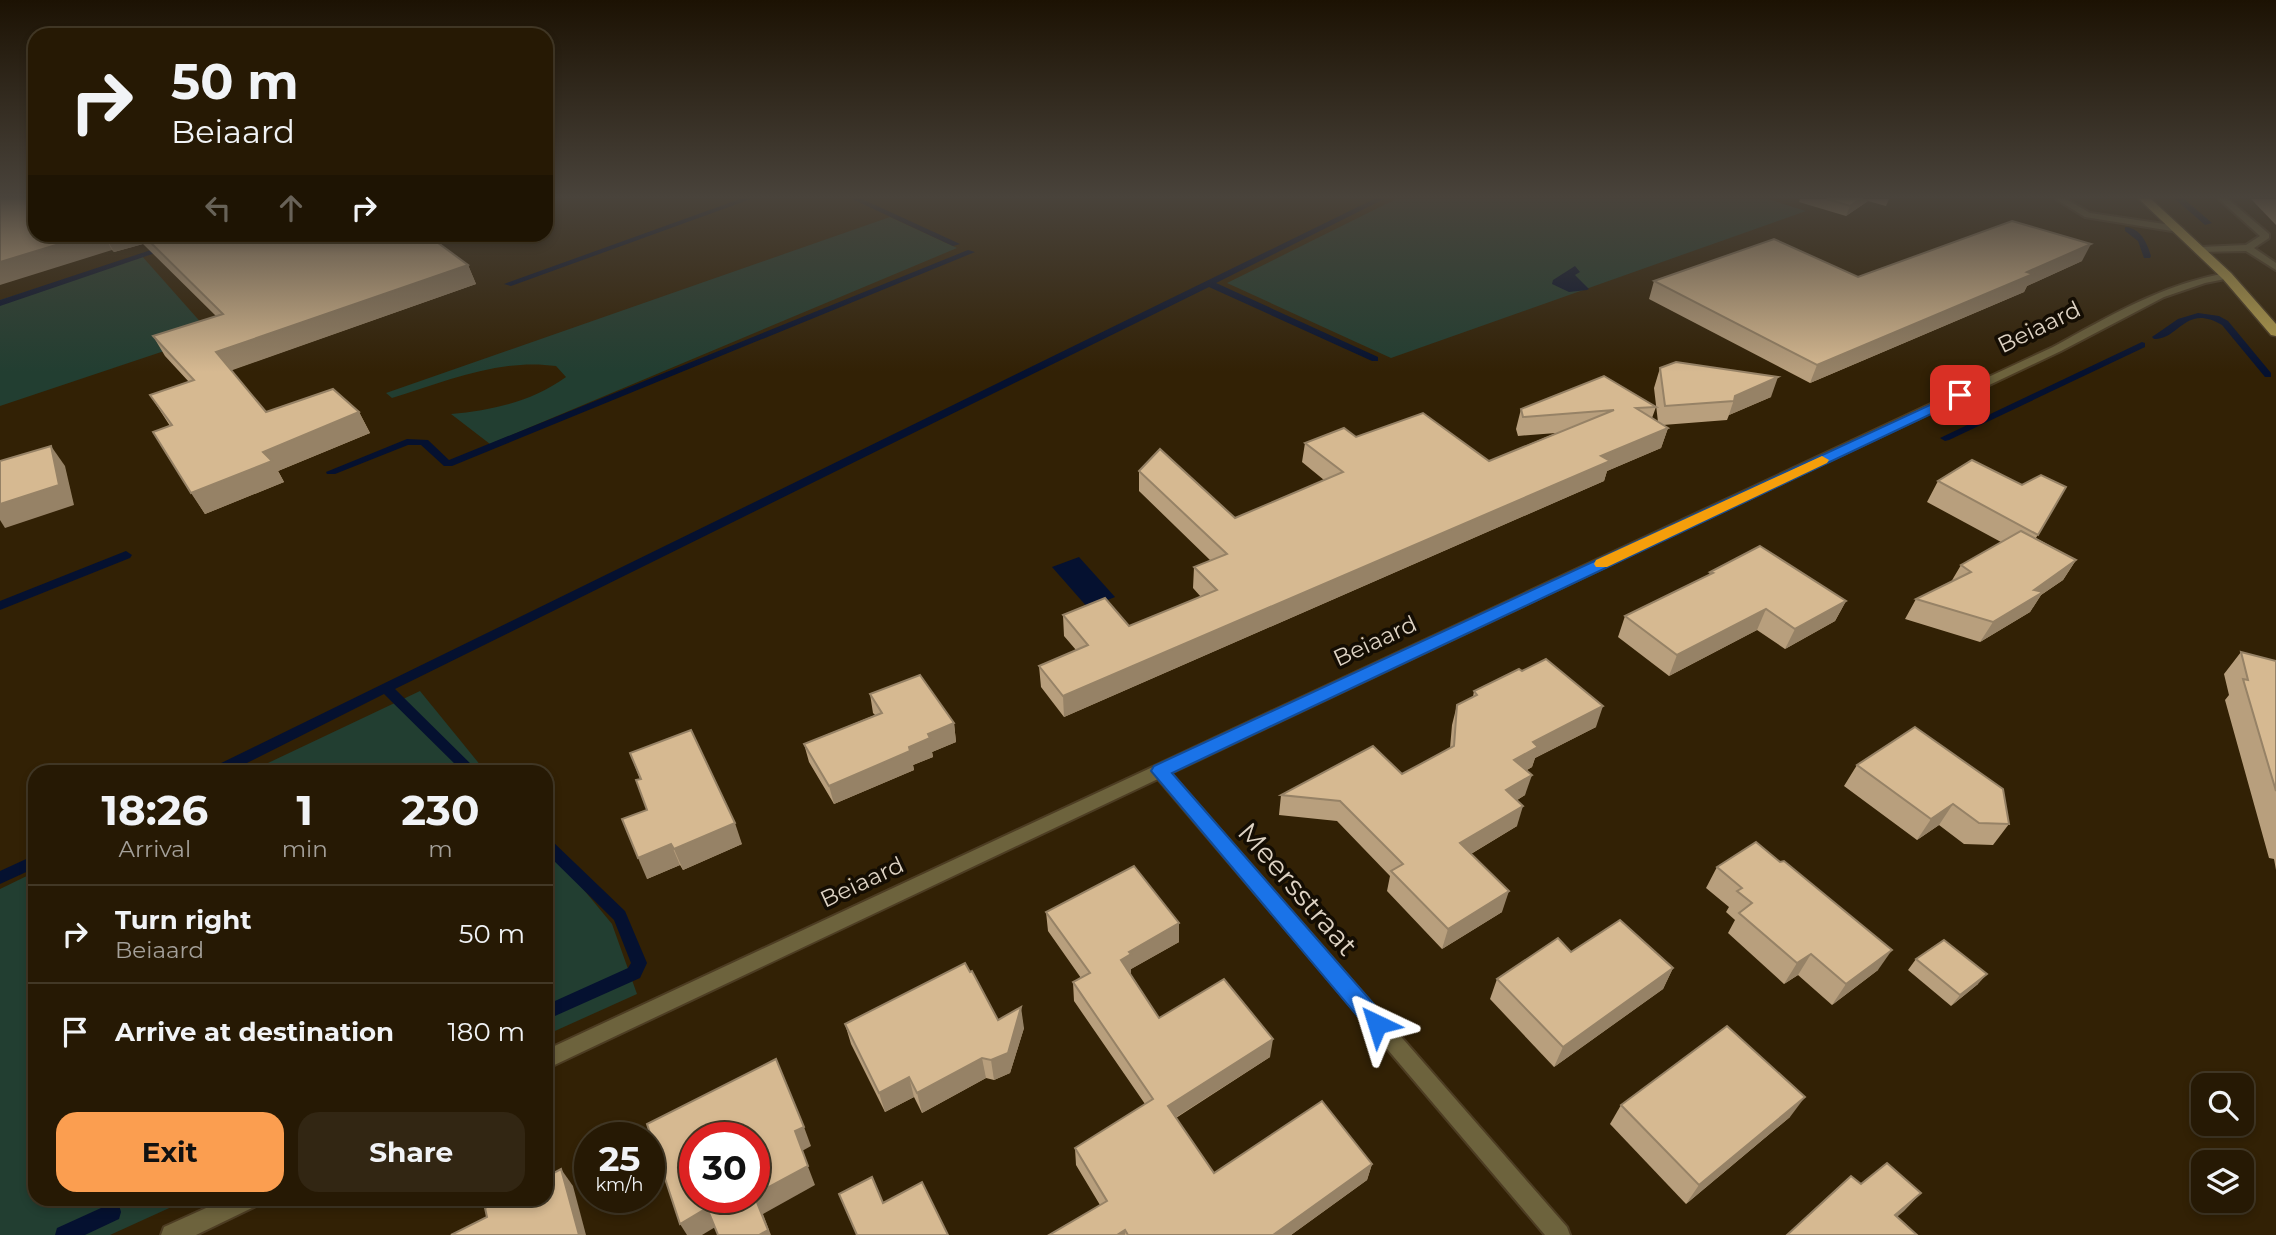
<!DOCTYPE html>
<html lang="en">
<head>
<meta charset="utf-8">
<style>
	body { margin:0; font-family:Montserrat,sans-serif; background:#322613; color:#f1f3f6; height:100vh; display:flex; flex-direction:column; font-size:26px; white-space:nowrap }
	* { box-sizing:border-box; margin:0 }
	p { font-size:23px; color:#a4a09a }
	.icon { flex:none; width:38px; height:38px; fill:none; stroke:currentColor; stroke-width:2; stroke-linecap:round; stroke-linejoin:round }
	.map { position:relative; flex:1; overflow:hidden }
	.side { position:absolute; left:28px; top:765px; width:525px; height:441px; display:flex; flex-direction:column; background:#261904; border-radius:21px; box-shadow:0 4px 10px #0003,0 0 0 2px #423826 }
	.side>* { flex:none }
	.banner { position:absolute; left:28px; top:28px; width:525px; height:214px; border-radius:21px; box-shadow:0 4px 10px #0003,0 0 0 2px #423826; background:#261904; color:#f1f3f6; overflow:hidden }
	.tools { position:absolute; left:2191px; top:1073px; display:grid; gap:14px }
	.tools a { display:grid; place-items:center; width:63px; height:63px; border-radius:14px; background:#261904; box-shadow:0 4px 10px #0003,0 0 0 2px #423826; font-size:35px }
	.speed { position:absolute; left:574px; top:1122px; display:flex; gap:14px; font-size:35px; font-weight:700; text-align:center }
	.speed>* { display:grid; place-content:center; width:91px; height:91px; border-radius:50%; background:#261904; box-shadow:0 4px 10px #0003,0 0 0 2px #423826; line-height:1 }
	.speed small { font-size:18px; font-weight:400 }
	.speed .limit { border:10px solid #d22; background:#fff; color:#111 }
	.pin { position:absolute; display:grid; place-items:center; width:60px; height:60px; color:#fff; margin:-30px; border-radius:14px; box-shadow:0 4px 10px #0006 }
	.me { position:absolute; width:77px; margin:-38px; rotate:319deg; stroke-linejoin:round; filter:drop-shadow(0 0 5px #0008) }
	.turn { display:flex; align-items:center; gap:24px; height:147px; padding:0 28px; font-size:32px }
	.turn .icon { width:91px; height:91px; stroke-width:2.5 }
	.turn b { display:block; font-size:49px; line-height:60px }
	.lanes { display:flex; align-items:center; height:66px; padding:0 28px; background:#0003; justify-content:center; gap:35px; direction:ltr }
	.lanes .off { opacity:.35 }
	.eta { display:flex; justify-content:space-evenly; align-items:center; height:119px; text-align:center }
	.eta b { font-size:42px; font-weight:700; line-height:49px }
	.cta { display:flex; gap:14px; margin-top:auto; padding:14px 28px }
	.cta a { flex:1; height:80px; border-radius:21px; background:#fb9e50; color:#111; font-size:28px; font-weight:700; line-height:80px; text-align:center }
	.cta a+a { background:#322613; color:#f1f3f6 }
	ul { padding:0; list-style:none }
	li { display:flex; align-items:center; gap:21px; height:98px; padding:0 28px; border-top:2px solid #423826 }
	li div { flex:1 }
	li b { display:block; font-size:26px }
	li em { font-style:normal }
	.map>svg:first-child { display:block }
</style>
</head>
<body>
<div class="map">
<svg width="2276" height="1235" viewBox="0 0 2276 1235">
	<rect width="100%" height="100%" fill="#322105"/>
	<g fill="#223e31">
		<path d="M 1396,199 L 1768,199 L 1806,211 L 1391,358 L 1227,283 Z"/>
		<path d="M 890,217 L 957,248 L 490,444 L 451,414 C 493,410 531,402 566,377 L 556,366 C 500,358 444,382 392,398 L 386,393 Z"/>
		<path d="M 141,255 L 212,335 L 0,406 L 0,300 Z"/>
		<path d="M 420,691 L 486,772 L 249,772 Z"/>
		<path d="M 546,844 L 612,924 L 637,994 L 546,1035 Z"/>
		<path d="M 35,872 L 35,1199 L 189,1199 L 110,1235 L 0,1235 L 0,889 Z"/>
	</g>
	<g fill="#051130">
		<path d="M 1575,266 L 1580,272 L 1575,275 L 1589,289 L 1587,290 L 1569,292 L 1552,284 L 1553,280 Z"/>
		<path d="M 1079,557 L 1115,597 L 1088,608 L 1052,567 Z"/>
	</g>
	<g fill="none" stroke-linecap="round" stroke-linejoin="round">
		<g fill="#051130" fill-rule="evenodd">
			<path d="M 740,199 L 751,199 L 511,286 L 504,284 Z"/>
			<path d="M 852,199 L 862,199 L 960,244 L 953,246 Z"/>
			<path d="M 1374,199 L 1384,199 L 1216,283 L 1378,357 L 1378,361 L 1372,361 L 1209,287 L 395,689 L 479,772 L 463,772 L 384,694 L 229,772 L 209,772 L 211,768 Z"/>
			<path d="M 2175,199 L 2184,199 L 2212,223 L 2205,225 Z"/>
			<path d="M 2125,227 C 2141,228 2147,243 2151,256 L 2150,258 L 2144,258 L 2138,241 L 2125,231 Z"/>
			<path d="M 163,246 L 170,248 L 0,306 L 0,300 Z"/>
			<path d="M 968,250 L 975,252 L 452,466 L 444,466 L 421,445 L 408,445 L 335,474 L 327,474 L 326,472 L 407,439 L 428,440 L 449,460 Z"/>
			<path d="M 2198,313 L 2219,316 L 2228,321 L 2271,373 L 2271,377 L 2265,377 L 2222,325 C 2185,303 2179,340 2154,339 L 2152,337 L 2178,319 Z"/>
			<path d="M 2142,342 L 2145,343 L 2145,347 L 1949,440 L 1945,441 L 1940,438 Z"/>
			<path d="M 126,551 L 132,555 L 130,558 L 0,610 L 0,601 Z"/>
			<path d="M 546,838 L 551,840 L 625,911 L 647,963 L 640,978 L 546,1020 L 546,1005 L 628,968 L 631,963 L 614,920 L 546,853 Z"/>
			<path d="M 35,855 L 35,868 L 0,884 L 0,871 Z"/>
			<path d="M 112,1203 L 119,1205 L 121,1212 L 119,1219 L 85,1235 L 55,1235 L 57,1228 Z"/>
		</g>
		<g stroke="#4d3d23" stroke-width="4">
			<path id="service" d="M 2219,199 L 2228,199 L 2269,234 L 2269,238 L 2254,248 L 2276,263 L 2276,270 L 2246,251 L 2198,252 L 2198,248 L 2201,247 L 2246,245 L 2260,236 Z"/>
		</g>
		<g stroke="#4d3d23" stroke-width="4">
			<g id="minor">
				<path d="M 2056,199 L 2066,199 L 2090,213 L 2178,226 L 2183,229 L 2178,232 L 2085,217 Z"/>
				<path d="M 2227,273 L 2230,274 L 2230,278 L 2205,283 L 2164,297 L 2061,351 L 1171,773 L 1567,1227 L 1570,1235 L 1545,1235 L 1158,779 L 546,1069 L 546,1050 L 2053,347 C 2110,316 2163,284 2227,273 Z"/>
				<path d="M 226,1199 L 260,1199 L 256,1206 L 196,1235 L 161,1235 L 164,1227 Z"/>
			</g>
		</g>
		<g stroke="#4d3d23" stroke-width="3">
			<path id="primary" d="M 2139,199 L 2151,199 L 2231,273 L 2276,324 L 2276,336 L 2271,335 L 2223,279 Z"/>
		</g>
		<use href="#service" fill="#6d633d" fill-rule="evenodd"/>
		<use href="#minor" fill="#6d633d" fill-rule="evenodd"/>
		<use href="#primary" fill="#b6a04e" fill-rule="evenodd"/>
	</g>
	<g fill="#b89f7d">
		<path d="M 1800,199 L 1889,199 L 1886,206 L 1868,201 L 1846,216 L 1799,202 Z"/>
		<path d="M 2251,199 L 2276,199 L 2276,225 Z"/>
		<path d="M 35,234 L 426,234 L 468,265 L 476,284 L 231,370 L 266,412 L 359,412 L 370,433 L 278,471 L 284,482 L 205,514 L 153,432 L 170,426 L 150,395 L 189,382 L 165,356 L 153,336 L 216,316 L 143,244 L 114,252 L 112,250 Z"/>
		<path d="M 2082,261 L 2027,286 L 2024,292 L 1810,383 L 1649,299 L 1654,281 L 1858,277 Z"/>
		<path d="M 1660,368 L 1771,397 L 1729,415 L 1727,420 L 1663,425 L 1668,428 L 1661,448 L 1607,471 L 1604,481 L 1064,717 L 1041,687 L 1039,666 L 1076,650 L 1064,636 L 1063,615 L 1129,626 L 1201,597 L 1193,588 L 1194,567 L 1211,561 L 1139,491 L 1139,471 L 1235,518 L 1324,480 L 1302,462 L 1305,443 L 1356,437 L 1489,461 L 1556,433 L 1518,436 L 1516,429 L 1521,409 L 1656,407 L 1652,418 L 1658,422 L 1654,388 Z"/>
		<path d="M 1938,481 L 2066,487 L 2036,538 L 2076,560 L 2063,580 L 2041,595 L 2030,612 L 1980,642 L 1905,619 L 1916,599 L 1951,582 L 1961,565 L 2001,542 L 1927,502 Z"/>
		<path d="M 1710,572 L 1846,601 L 1835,621 L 1785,649 L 1757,630 L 1669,676 L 1618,637 L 1625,616 L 1709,575 Z"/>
		<path d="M 2241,652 L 2276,661 L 2276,870 L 2274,859 L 2269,858 L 2225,700 L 2229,695 L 2224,674 Z"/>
		<path d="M 1474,691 L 1596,727 L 1535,758 L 1532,767 L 1527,770 L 1525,795 L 1517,800 L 1517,826 L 1471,854 L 1502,912 L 1442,949 L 1387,891 L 1390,876 L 1337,821 L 1279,815 L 1281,795 L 1402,774 L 1450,748 L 1452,725 L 1457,705 L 1473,697 Z"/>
		<path d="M 870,694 L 954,723 L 956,742 L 932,752 L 933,757 L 913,765 L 914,770 L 834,804 L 809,762 L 804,744 L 875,715 L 873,713 Z"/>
		<path d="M 630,753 L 742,844 L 683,870 L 680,865 L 647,879 L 647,810 L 640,779 Z"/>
		<path d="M 1857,765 L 2009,824 L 1993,845 L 1964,844 L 1939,825 L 1917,840 L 1844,786 Z"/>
		<path d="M 1717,867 L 1878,970 L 1832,1005 L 1798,975 L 1784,984 L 1728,933 L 1735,920 L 1726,912 L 1729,907 L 1706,888 Z"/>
		<path d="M 1046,912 L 1179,942 L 1131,969 L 1131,973 L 1130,973 L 1159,1018 L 1270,1057 L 1176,1118 L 1214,1173 L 1372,1164 L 1367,1180 L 1291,1235 L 1049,1235 L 1100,1205 L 1076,1165 L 1075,1148 L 1145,1104 L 1074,1001 L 1073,982 L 1081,978 L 1048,931 Z"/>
		<path d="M 1571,952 L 1673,968 L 1663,989 L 1554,1067 L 1490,999 L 1497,979 Z"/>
		<path d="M 1916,959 L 1978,984 L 1951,1006 L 1908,970 Z"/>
		<path d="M 998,1020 L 1024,1028 L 1010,1073 L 994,1080 L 986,1078 L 922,1113 L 914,1097 L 885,1112 L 851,1044 L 845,1024 Z"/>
		<path d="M 1621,1105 L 1790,1117 L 1686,1204 L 1610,1124 Z"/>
	</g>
	<g fill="#968266">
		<path d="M 1860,199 L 1868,199 L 1868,201 L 1846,216 L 1850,206 Z"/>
		<path d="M 92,234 L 103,234 L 112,250 L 0,285 L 0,262 Z"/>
		<path d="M 104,234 L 138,234 L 143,244 L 114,252 Z"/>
		<path d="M 2091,244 L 2082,261 L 2027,286 L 2024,292 L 1810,383 L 1817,365 Z"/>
		<path d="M 468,265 L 476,284 L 227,372 L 216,352 Z"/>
		<path d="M 1778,377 L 1771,397 L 1729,415 L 1735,396 Z"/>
		<path d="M 359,412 L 370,433 L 278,471 L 284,482 L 205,514 L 191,493 L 263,452 Z"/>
		<path d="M 1668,428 L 1661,448 L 1607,471 L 1604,481 L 1064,717 L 1063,696 L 1601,456 Z"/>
		<path d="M 51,446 L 65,466 L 74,505 L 5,528 L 0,520 L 0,504 Z"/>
		<path d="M 2076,560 L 2063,580 L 2041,595 L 2030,612 L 1980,642 L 1993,622 L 2034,590 Z"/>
		<path d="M 1846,601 L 1835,621 L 1785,649 L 1795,629 Z"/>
		<path d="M 1766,609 L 1757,630 L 1669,676 L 1677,655 Z"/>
		<path d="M 1603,706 L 1596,727 L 1535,758 L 1532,767 L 1508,780 L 1514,760 L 1533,742 Z"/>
		<path d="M 954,723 L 956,742 L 932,752 L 933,757 L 913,765 L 914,770 L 834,804 L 829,786 L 909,747 L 928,734 Z"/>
		<path d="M 1532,775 L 1525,795 L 1500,811 L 1506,790 Z"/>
		<path d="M 1953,804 L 1939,825 L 1917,840 L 1931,819 Z"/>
		<path d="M 1523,806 L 1517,826 L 1454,864 L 1460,843 Z"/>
		<path d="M 735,823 L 742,844 L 683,870 L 674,849 Z"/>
		<path d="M 671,844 L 680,865 L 647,879 L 638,858 Z"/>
		<path d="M 1509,891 L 1502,912 L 1442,949 L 1448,929 Z"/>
		<path d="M 1179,923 L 1179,942 L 1131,969 L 1131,973 L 1121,978 L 1121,960 L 1129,952 Z"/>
		<path d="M 1892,950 L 1878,970 L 1832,1005 L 1846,984 Z"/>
		<path d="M 1811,954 L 1798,975 L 1784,984 L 1797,963 Z"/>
		<path d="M 1673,968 L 1663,989 L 1554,1067 L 1563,1047 Z"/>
		<path d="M 1987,974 L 1978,984 L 1951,1006 L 1960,995 Z"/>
		<path d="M 1021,1007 L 1024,1028 L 1010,1073 L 994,1080 L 991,1060 Z"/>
		<path d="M 1273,1039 L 1270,1057 L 1167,1123 L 1168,1106 Z"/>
		<path d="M 982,1058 L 986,1078 L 922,1113 L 917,1093 Z"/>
		<path d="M 909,1077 L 914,1097 L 885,1112 L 879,1093 Z"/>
		<path d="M 1805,1097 L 1790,1117 L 1686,1204 L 1699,1185 Z"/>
		<path d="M 804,1127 L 811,1146 L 802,1151 L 815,1185 L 763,1214 L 771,1235 L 759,1235 L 754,1195 L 795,1131 Z"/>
		<path d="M 1372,1164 L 1367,1180 L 1291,1235 L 1272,1235 Z"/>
		<path d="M 561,1169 L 573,1186 L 586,1235 L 579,1235 Z"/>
		<path d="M 1921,1193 L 1904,1211 L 1878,1233 L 1895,1215 Z"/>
		<path d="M 707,1208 L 717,1226 L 702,1235 L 687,1235 L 680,1224 Z"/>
		<path d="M 1125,1230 L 1125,1235 L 1117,1235 Z"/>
	</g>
	<g fill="#d6b991" stroke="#968266" stroke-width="2">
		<path d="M 0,199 L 35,199 L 35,234 L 92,234 L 0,262 Z"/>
		<path d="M 1827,199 L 1860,199 L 1850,206 Z"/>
		<path d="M 2012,221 L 2091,244 L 2027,272 L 2033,274 L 1817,365 L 1654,281 L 1774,239 L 1858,277 Z"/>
		<path d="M 142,234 L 426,234 L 468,265 L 216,352 L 266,412 L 333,389 L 359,412 L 263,452 L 272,461 L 191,493 L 153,432 L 172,425 L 150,395 L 194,380 L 153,336 L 223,314 Z"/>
		<path d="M 1676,362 L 1778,377 L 1735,396 L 1734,401 L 1665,406 L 1660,368 Z"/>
		<path d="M 1604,376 L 1656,407 L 1636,408 L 1668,428 L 1601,456 L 1610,461 L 1063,696 L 1039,666 L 1088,645 L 1063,615 L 1105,598 L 1129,626 L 1217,590 L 1194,567 L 1227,554 L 1139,471 L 1160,449 L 1235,518 L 1343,472 L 1305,443 L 1344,428 L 1356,437 L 1423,413 L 1489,461 L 1614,410 L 1523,417 L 1521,409 Z"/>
		<path d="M 51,446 L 59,485 L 0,504 L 0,461 Z"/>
		<path d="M 1972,460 L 2022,485 L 2041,475 L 2066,487 L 2038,535 L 1938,481 Z"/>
		<path d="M 2021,531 L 2076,560 L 2034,590 L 2043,592 L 1993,622 L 1916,599 L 1971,572 L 1961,565 Z"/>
		<path d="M 1760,546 L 1846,601 L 1795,629 L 1766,609 L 1677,655 L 1625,616 L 1713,573 L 1710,572 Z"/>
		<path d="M 2241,652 L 2276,661 L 2276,791 L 2243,679 L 2248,680 Z"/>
		<path d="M 1546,659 L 1603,706 L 1533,742 L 1538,747 L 1514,760 L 1532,775 L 1506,790 L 1523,806 L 1460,843 L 1509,891 L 1448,929 L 1391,871 L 1403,864 L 1340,801 L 1281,795 L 1373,746 L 1402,774 L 1454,746 L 1457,705 L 1477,695 L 1474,691 L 1519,669 L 1522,671 Z"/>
		<path d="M 920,675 L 954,723 L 928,734 L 930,738 L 909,747 L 910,751 L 829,786 L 804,744 L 882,713 L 870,694 Z"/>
		<path d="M 1915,727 L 2003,789 L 2009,824 L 1979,823 L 1953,804 L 1931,819 L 1857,765 Z"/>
		<path d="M 691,730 L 735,823 L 674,849 L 671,844 L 638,858 L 622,819 L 647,810 L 636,780 L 641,779 L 630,753 Z"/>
		<path d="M 1756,842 L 1780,862 L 1784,861 L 1892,950 L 1846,984 L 1811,954 L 1797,963 L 1739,913 L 1752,903 L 1737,891 L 1742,888 L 1717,867 Z"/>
		<path d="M 1134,866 L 1179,923 L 1129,952 L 1131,954 L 1121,960 L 1159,1018 L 1224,979 L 1273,1039 L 1168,1106 L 1214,1173 L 1322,1101 L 1372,1164 L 1273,1235 L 1128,1235 L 1125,1230 L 1117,1235 L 1049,1235 L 1107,1201 L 1075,1148 L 1153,1099 L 1073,982 L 1090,973 L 1046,912 Z"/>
		<path d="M 1620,920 L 1673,968 L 1563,1047 L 1497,979 L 1558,938 L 1571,952 Z"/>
		<path d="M 1944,940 L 1987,974 L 1960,995 L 1916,959 Z"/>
		<path d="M 965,963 L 970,972 L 972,971 L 998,1020 L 1021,1007 L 1008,1053 L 991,1060 L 982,1058 L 917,1093 L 909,1077 L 879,1093 L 845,1024 Z"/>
		<path d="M 1727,1026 L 1805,1097 L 1699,1185 L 1621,1105 Z"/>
		<path d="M 776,1059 L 804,1127 L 795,1131 L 808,1166 L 754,1195 L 754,1138 L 695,1138 L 695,1197 L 754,1197 L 754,1195 L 768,1230 L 759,1235 L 718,1235 L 707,1208 L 680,1224 L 647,1124 Z"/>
		<path d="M 1887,1163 L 1921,1193 L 1895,1215 L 1917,1235 L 1787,1235 L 1851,1176 L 1861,1184 Z"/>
		<path d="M 561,1169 L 579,1235 L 451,1235 L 487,1217 L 485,1208 L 502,1199 L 546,1199 L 546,1177 Z"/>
		<path d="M 872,1177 L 883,1203 L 922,1182 L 948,1235 L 857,1235 L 839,1194 Z"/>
	</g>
	<linearGradient id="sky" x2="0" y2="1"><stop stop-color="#1c1203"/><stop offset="0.53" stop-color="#49433b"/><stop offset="1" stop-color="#49433b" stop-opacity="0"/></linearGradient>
	<rect width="2276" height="372" fill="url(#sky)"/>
	<path fill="#1a73e8" stroke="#114b97" stroke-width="2" d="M 1960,391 L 1967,395 L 1965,398 L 1172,773 L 1385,1017 L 1388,1024 L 1385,1031 L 1377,1034 L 1370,1031 L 1151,771 L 1154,766 Z"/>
	<path fill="#f59e0b" d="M 1822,456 L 1829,460 L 1827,463 L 1607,567 L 1596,567 L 1594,564 L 1596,560 Z"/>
	<g text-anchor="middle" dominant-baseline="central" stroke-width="7" stroke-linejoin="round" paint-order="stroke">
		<g font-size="23" fill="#ddd2c3" stroke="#140d03">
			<text transform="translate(2039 327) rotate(-26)">Beiaard</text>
			<text transform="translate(1375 641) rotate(-25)">Beiaard</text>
			<text transform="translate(862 882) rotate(-25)">Beiaard</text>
		</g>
		<g font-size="28" fill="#ddd2c3" stroke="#140d03">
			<text transform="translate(1298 889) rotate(49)">Meersstraat</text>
		</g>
	</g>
</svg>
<div class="tools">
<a><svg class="icon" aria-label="search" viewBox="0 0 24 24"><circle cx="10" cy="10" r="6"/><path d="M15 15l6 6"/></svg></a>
<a><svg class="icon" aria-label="layers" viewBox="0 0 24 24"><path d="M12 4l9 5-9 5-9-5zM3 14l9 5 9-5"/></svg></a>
</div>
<div class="speed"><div>25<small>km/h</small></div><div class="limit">30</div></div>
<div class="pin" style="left:1960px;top:395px;background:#d93025"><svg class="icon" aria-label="arrive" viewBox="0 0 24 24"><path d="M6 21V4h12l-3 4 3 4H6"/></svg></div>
<svg class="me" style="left:1377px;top:1024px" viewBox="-20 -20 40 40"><path d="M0-17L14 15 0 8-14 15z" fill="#1a73e8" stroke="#fff" stroke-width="4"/></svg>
<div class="banner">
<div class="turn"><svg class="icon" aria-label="right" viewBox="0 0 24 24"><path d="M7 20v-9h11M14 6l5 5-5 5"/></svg><div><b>50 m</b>Beiaard</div></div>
<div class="lanes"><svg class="icon off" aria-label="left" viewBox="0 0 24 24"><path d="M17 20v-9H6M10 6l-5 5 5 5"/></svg><svg class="icon off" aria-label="ahead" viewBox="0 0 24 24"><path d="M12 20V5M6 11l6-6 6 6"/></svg><svg class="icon" aria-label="right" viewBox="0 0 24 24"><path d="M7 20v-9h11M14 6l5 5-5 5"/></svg></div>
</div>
<section class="side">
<div class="eta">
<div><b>18:26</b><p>Arrival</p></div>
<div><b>1</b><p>min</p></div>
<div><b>230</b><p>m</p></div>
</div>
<ul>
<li><svg class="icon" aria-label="right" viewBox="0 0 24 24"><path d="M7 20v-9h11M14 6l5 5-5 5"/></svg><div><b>Turn right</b><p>Beiaard</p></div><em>50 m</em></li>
<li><svg class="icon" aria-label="arrive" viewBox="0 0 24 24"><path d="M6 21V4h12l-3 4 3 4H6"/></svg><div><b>Arrive at destination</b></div><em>180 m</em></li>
</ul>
<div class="cta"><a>Exit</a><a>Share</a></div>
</section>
</div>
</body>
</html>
